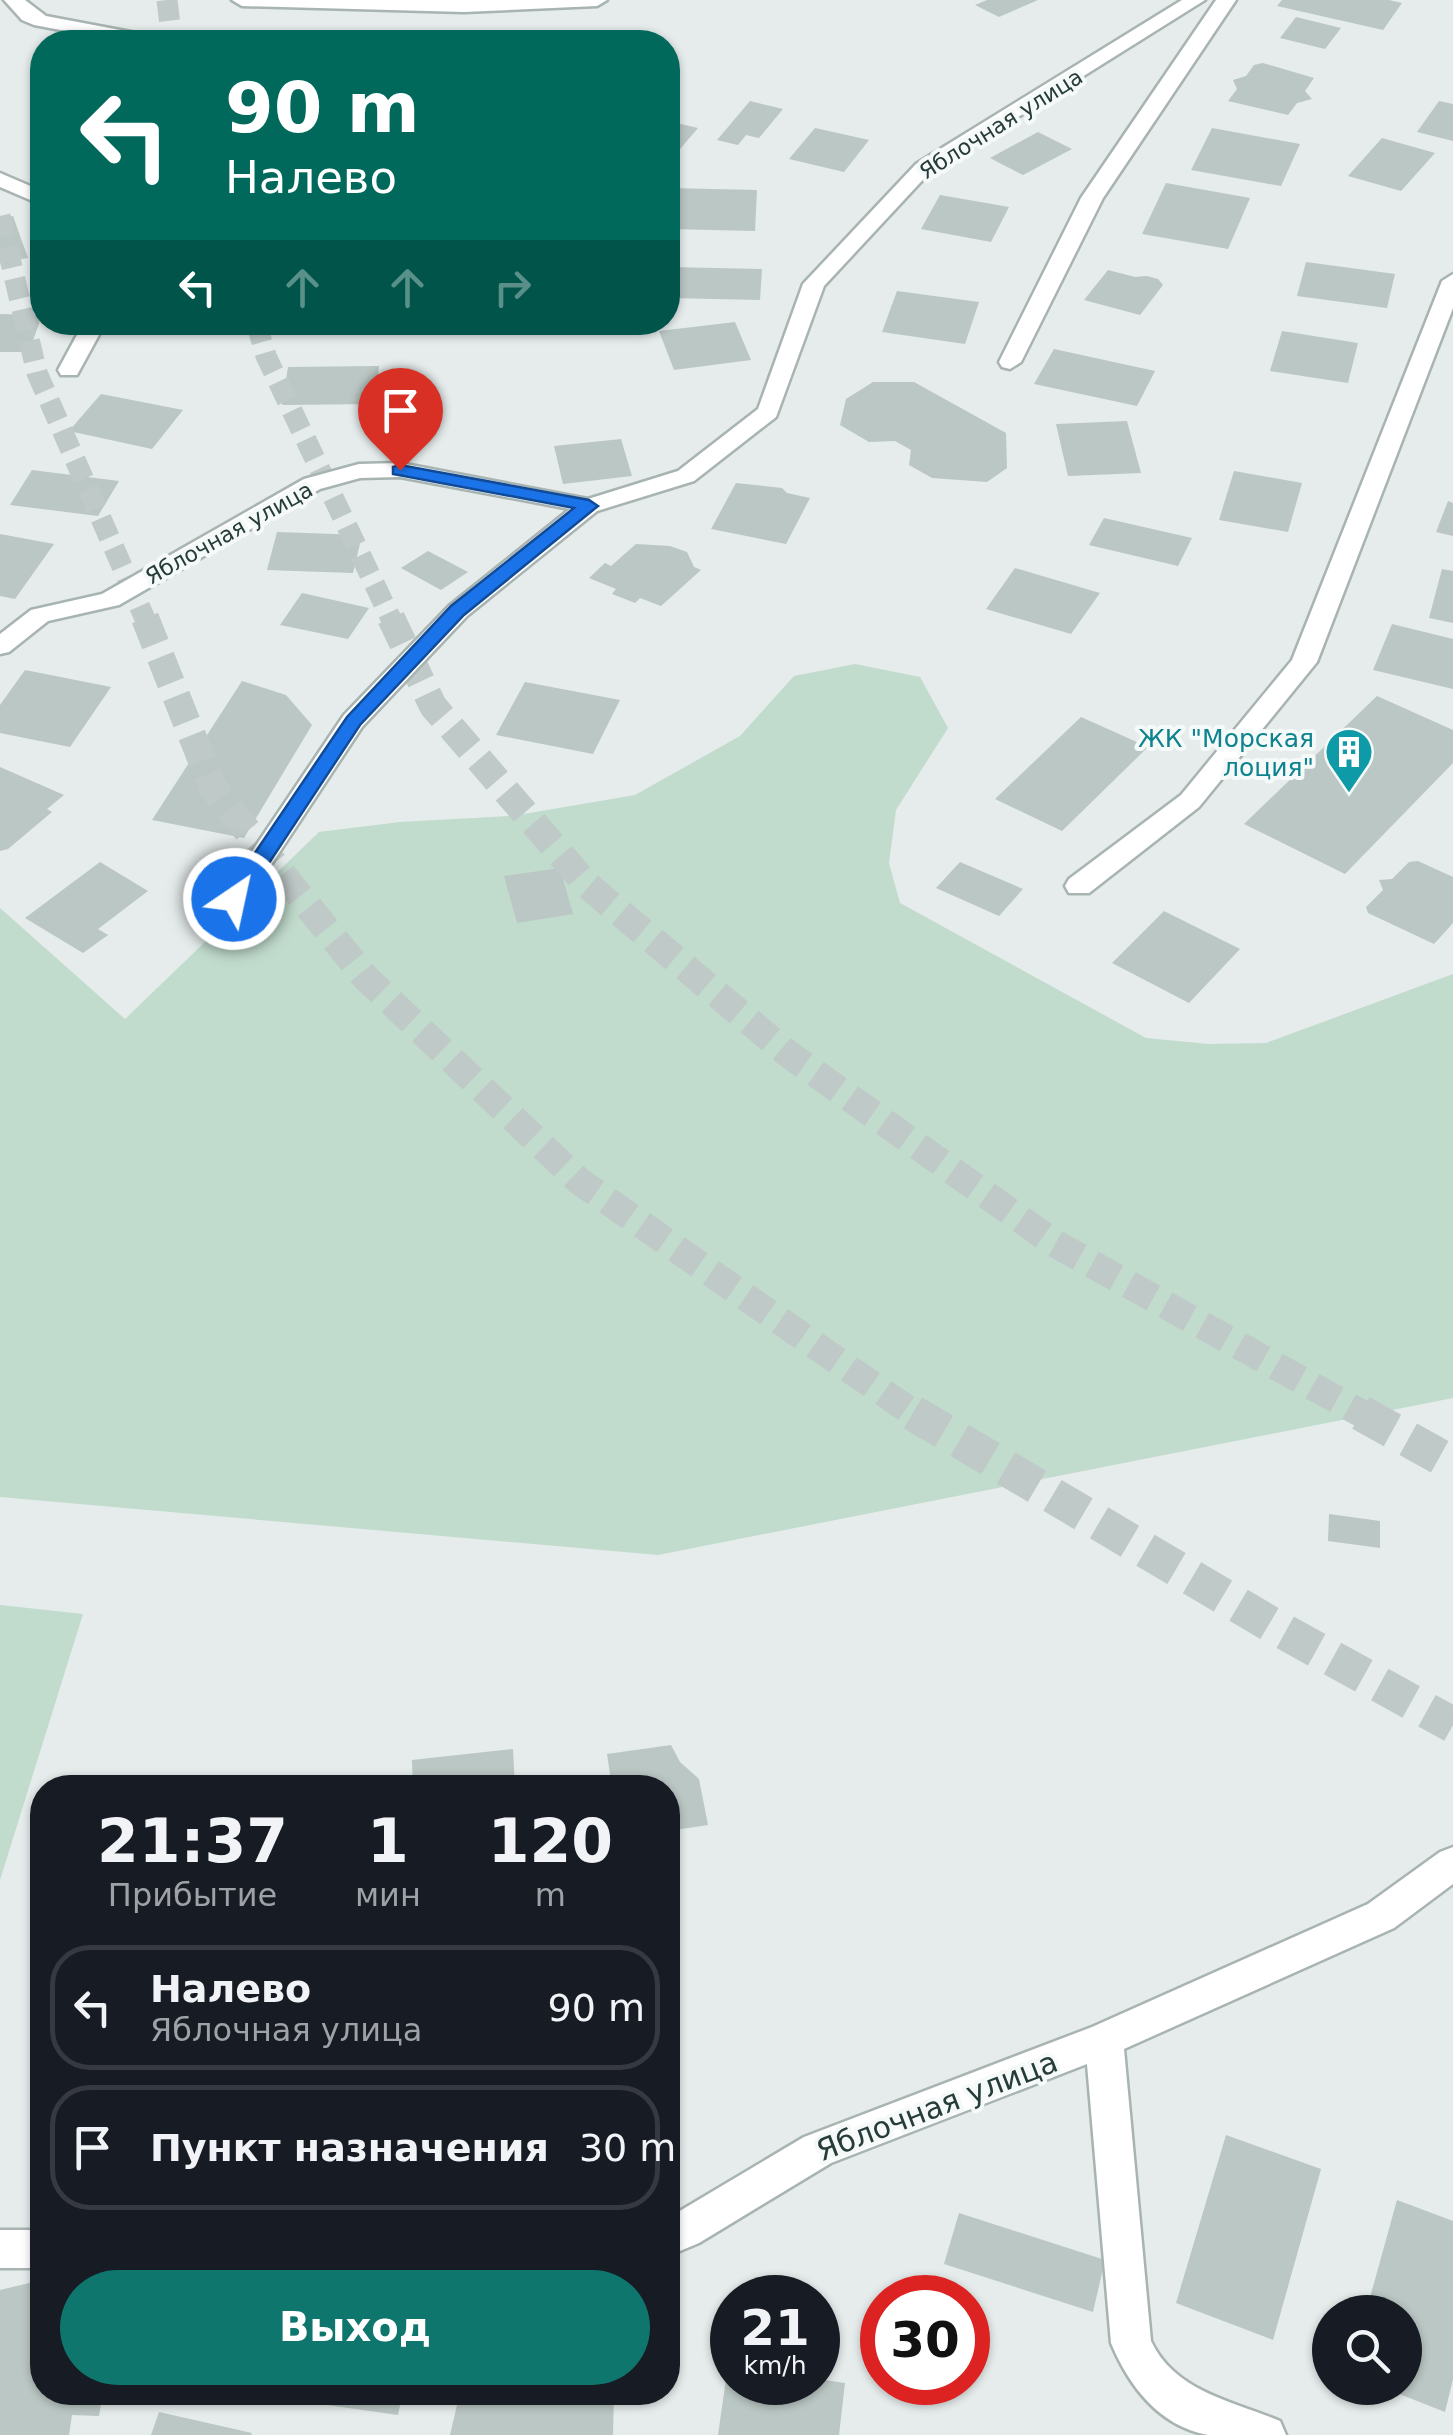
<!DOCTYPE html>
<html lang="ru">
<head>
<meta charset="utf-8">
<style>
	body { margin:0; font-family:"DejaVu Sans",sans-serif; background:#242831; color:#f1f3f6; height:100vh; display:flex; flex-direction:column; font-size:38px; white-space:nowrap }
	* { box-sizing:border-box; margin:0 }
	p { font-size:32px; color:#9ea1a6 }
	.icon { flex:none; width:55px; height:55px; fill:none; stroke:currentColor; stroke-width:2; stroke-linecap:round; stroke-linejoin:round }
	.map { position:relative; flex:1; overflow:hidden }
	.details { position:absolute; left:30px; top:1775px; width:650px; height:630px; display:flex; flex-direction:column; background:#171b24; border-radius:40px; box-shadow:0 2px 8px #0004 }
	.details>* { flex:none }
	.hud { position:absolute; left:30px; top:30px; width:650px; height:305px; border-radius:40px; box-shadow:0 2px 8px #0004; background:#00695c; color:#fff; overflow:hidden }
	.controls { position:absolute; left:1312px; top:2295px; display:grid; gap:20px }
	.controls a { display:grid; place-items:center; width:110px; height:110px; border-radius:50%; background:#171b24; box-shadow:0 2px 8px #0004; font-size:50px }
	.speed { position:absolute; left:710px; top:2275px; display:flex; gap:20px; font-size:50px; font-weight:700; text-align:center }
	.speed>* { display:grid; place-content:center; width:130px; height:130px; border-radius:50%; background:#171b24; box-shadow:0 2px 8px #0004; line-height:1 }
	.speed small { font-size:25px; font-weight:400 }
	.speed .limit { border:15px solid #d22; background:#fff; color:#111 }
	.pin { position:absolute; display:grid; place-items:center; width:85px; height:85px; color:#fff; margin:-102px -42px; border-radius:50% 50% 50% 0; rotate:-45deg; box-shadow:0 0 10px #0007 }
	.pin .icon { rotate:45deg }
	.me { position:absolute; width:110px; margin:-55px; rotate:34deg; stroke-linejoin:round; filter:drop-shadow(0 0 8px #0008) }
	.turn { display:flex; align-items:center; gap:35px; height:210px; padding:0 30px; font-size:45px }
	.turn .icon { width:130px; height:130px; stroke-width:2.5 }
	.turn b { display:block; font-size:70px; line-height:85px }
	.lanes { display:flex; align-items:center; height:95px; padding:0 30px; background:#0003; justify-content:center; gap:50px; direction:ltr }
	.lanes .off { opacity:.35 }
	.eta { display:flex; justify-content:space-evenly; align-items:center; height:170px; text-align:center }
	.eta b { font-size:60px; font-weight:800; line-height:70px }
	.action { display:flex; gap:20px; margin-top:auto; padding:20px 30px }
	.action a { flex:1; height:115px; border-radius:60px; background:#0f766e; color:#fff; font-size:40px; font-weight:800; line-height:115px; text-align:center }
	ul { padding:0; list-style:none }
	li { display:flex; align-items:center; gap:30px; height:125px; margin:0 20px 15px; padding:0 10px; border:5px solid #363941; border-radius:40px }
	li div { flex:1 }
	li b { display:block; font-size:38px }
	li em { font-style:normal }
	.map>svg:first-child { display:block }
</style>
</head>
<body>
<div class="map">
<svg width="1453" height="2435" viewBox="0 0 1453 2435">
	<rect width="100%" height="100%" fill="#e5eceb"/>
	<g fill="#c1dbcd">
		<path d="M 855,664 L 920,677 L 948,728 L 896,810 L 889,863 L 900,903 L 1146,1038 L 1209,1044 L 1266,1043 L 1453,974 L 1453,1398 L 658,1555 L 0,1497 L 0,908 L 125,1019 L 319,832 L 400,822 L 512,816 L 635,795 L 740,736 L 794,676 Z"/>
		<path d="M 0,1605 L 83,1614 L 0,1880 Z"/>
	</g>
	<g fill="#bbc7c4">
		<path d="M 987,0 L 1038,0 L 999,17 L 975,5 Z"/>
		<path d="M 1282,0 L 1389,0 L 1402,3 L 1383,30 L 1277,6 Z"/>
		<path d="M 1296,17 L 1341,28 L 1325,49 L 1280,38 Z"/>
		<path d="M 1263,63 L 1314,78 L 1305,91 L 1312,99 L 1297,103 L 1288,115 L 1228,101 L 1237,89 L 1233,80 L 1246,76 L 1254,65 Z"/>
		<path d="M 750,101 L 783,109 L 759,138 L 746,135 L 738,145 L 717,140 Z"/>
		<path d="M 1439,101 L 1453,104 L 1453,141 L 1417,132 Z"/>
		<path d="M 668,121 L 698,128 L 668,163 Z"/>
		<path d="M 815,128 L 869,140 L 844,172 L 789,159 Z"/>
		<path d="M 1212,128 L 1300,144 L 1281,186 L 1191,170 Z"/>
		<path d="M 1038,132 L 1072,149 L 1023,175 L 990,158 Z"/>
		<path d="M 1382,138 L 1435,153 L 1401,191 L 1348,176 Z"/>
		<path d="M 1166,183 L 1250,198 L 1228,249 L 1142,234 Z"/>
		<path d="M 668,188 L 757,190 L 755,231 L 668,229 Z"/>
		<path d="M 940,195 L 1009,207 L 991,242 L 921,229 Z"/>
		<path d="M 13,216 L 28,258 L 0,263 L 0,218 Z"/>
		<path d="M 1306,262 L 1395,274 L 1387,308 L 1297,296 Z"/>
		<path d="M 668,267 L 762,269 L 760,300 L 668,298 Z"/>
		<path d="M 1108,270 L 1135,277 L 1147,276 L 1158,279 L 1163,285 L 1140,315 L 1084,300 Z"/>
		<path d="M 897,291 L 979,302 L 965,344 L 882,332 Z"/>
		<path d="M 0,314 L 42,315 L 29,352 L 0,352 Z"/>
		<path d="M 735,322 L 751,360 L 674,370 L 659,331 Z"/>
		<path d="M 1282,331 L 1358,343 L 1348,383 L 1270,371 Z"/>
		<path d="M 1054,349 L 1155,371 L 1137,406 L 1034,384 Z"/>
		<path d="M 379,366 L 375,404 L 282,405 L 288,367 Z"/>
		<path d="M 873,382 L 914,382 L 1006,433 L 1007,468 L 987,482 L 932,478 L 909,465 L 911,450 L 895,441 L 869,442 L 840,425 L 846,399 Z"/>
		<path d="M 101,394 L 183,410 L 152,449 L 69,431 Z"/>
		<path d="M 1127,421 L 1141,473 L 1068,476 L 1056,424 Z"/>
		<path d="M 621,439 L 632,476 L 563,484 L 554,446 Z"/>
		<path d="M 32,470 L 119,481 L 98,516 L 10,505 Z"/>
		<path d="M 1234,471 L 1302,483 L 1288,532 L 1219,520 Z"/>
		<path d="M 736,483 L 782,488 L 787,493 L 810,498 L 786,544 L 711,529 Z"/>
		<path d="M 1448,501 L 1453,503 L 1453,536 L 1436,532 Z"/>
		<path d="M 1104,518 L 1192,538 L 1178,566 L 1089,545 Z"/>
		<path d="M 277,532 L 362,535 L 353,573 L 267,570 Z"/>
		<path d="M 0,534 L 54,544 L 15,599 L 0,596 Z"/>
		<path d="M 636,544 L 670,546 L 687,552 L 694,567 L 701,570 L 661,606 L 640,598 L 635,603 L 612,594 L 616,589 L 589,578 L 605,563 L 611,566 Z"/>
		<path d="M 428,551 L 468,572 L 441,590 L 401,568 Z"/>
		<path d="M 1015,568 L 1100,593 L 1071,634 L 986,609 Z"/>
		<path d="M 1442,569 L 1453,571 L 1453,623 L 1429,618 Z"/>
		<path d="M 302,593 L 369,608 L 348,639 L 280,625 Z"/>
		<path d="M 1392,624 L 1453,639 L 1453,689 L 1373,670 Z"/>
		<path d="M 25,670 L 111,687 L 70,747 L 0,733 L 0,705 Z"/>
		<path d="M 242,681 L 286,695 L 312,725 L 244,838 L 152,820 Z"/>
		<path d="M 525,682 L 620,700 L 593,754 L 496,735 Z"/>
		<path d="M 1377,696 L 1453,730 L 1453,763 L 1345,874 L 1244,824 Z"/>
		<path d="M 1081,717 L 1148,747 L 1062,831 L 995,799 Z"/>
		<path d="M 0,767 L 64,795 L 47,809 L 52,812 L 8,849 L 0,851 Z"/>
		<path d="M 1418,861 L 1453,877 L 1453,923 L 1434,944 L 1368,913 L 1366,907 L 1383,890 L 1379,880 L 1392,879 L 1409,862 Z"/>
		<path d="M 100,862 L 148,891 L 98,929 L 108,935 L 83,953 L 25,918 Z"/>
		<path d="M 960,862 L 1023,889 L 999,916 L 936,888 Z"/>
		<path d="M 560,868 L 573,914 L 517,923 L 504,876 Z"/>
		<path d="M 1164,911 L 1240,949 L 1189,1003 L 1112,963 Z"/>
		<path d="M 1329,1514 L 1380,1521 L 1380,1548 L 1328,1541 Z"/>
		<path d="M 671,1745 L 680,1762 L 699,1779 L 708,1825 L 668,1831 L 668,1788 L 612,1788 L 607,1754 Z"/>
		<path d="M 513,1749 L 515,1788 L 413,1788 L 412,1760 Z"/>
		<path d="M 41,2060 L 42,2060 L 42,2129 L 33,2099 Z"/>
		<path d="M 1226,2135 L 1321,2169 L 1273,2340 L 1176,2303 Z"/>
		<path d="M 1397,2200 L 1453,2221 L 1453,2379 L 1445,2412 L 1384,2388 L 1405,2388 L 1405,2312 L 1366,2312 Z"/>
		<path d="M 959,2213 L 1105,2260 L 1093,2312 L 944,2264 Z"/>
		<path d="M 42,2280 L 42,2392 L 103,2392 L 99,2416 L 72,2415 L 69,2435 L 0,2435 L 0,2290 Z"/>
		<path d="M 728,2365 L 732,2366 L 732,2382 L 818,2382 L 818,2379 L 845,2383 L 839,2435 L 718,2435 Z"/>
		<path d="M 234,2392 L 403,2392 L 398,2415 Z"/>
		<path d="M 460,2392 L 614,2392 L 613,2435 L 450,2435 Z"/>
		<path d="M 159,2412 L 252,2433 L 251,2435 L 151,2435 Z"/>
	</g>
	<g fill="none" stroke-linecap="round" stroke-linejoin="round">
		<g stroke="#bfc9c8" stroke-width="21" stroke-dasharray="21 11" stroke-linecap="butt">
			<path d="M 167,0 L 172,42"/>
			<path d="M 0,216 L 37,373 L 146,621"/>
			<path d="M 256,322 L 266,356 L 392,621"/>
		</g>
		<g stroke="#bfc9c8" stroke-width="28" stroke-dasharray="28 14" stroke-linecap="butt">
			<path d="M 145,618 L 213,788 L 365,977 L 579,1181 L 917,1416"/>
			<path d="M 391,618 L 433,706 L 586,884 L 787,1053 L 1054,1243 L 1366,1416"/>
		</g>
		<g stroke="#bfc9c8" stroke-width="36" stroke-dasharray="36 18" stroke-linecap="butt">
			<path d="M 913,1413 L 1272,1625 L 1453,1725"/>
			<path d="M 1361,1413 L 1453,1464"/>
		</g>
		<g stroke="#a8b4b2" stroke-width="5">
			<g id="lane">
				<path d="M 4,0 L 25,0 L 46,16 L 152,36 L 162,42 L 124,42 L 34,25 L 22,20 Z"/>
				<path d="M 1216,0 L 1236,0 L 1103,198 L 1021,362 L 1010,369 L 1002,367 L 999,362 L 1081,198 Z"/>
			</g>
		</g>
		<g stroke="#a8b4b2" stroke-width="5">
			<g id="street">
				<path d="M 232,0 L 607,0 L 597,6 L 464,12 L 242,6 Z"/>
				<path d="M 1182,0 L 1205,0 L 930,172 L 824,286 L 776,417 L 694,481 L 597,511 L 467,616 L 362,727 L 244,906 L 224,906 L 220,899 L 344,715 L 449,606 L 570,509 L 400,477 L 360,478 L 320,489 L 119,605 L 48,621 L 9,652 L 0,654 L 0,634 L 31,610 L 102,594 L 304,479 L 359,464 L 400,463 L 588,499 L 678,471 L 758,409 L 803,284 L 916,164 Z"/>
				<path d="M 0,173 L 42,191 L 42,205 L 0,187 Z"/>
				<path d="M 1453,274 L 1453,308 L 1317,662 L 1199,807 L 1089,893 L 1069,893 L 1065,886 L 1069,879 L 1181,795 L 1292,660 L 1442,281 Z"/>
				<path d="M 84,322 L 106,322 L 77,375 L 61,375 L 58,370 Z"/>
				<path d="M 1453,1847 L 1453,1884 L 1394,1928 L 1124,2049 L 1151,2341 C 1175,2392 1233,2401 1280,2421 L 1286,2435 C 1262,2435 1233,2435 1208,2435 C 1159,2426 1129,2386 1111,2343 L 1087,2064 L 831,2163 L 699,2243 L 668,2256 L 668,2218 L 804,2137 L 1092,2027 L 1368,1904 L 1440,1852 Z"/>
				<rect x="0" y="2230" width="42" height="38"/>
			</g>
		</g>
		<use href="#lane" fill="#fff" fill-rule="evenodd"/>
		<use href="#street" fill="#fff" fill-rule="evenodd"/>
	</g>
	<path fill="#1a73e8" stroke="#114b97" stroke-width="2.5" d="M 400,465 L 589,500 L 598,506 L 464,615 L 360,725 L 242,904 L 227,904 L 224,899 L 227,894 L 347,717 L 451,606 L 574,508 L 393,474 L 393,467 Z"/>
	<defs>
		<g id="building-pin" transform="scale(2.5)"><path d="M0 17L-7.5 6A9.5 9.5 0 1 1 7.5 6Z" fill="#0f9aa8" stroke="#f5f9f8"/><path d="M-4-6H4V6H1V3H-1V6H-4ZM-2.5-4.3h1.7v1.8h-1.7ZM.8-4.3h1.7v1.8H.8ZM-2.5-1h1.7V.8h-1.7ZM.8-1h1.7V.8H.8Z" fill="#fff"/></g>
	</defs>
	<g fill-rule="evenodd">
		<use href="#building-pin" x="1349" y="752"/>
	</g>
	<g text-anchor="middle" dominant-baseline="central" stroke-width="8" stroke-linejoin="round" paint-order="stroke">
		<g font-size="22" fill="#263c3a" stroke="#f5f9f8">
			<text transform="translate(1001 124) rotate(-32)">Яблочная улица</text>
			<text transform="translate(229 533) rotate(-29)">Яблочная улица</text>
		</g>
		<g font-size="25" fill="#0d838f" stroke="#f5f9f8" text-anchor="end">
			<text x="1314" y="738">ЖК "Морская<tspan x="1314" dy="29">лоция"</tspan></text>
		</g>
		<g font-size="30" fill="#263c3a" stroke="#f5f9f8">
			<text transform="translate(937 2106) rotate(-21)">Яблочная улица</text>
		</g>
	</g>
</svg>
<div class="controls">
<a><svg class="icon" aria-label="search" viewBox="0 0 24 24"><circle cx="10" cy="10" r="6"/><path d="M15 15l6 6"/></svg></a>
</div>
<div class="speed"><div>21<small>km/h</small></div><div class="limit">30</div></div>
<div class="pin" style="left:400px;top:470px;background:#d93025"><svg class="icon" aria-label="arrive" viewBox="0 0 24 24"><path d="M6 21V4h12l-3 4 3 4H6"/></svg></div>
<svg class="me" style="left:234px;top:899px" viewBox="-20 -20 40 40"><circle r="17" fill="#1a73e8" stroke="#fff" stroke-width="3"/><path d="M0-11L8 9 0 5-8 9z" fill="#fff"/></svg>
<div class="hud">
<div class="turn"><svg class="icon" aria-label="left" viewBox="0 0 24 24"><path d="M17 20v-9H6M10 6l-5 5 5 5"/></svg><div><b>90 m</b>Налево</div></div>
<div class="lanes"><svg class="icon" aria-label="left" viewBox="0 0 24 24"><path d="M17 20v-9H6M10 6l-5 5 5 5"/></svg><svg class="icon off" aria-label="ahead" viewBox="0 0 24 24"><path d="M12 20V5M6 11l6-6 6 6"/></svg><svg class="icon off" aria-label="ahead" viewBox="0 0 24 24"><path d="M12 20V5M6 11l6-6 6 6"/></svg><svg class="icon off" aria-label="right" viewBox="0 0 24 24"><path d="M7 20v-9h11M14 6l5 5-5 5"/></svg></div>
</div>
<section class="details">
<div class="eta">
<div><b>21:37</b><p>Прибытие</p></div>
<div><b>1</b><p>мин</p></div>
<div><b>120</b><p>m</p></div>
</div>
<ul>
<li><svg class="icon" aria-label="left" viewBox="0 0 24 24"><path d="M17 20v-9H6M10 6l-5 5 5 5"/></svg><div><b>Налево</b><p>Яблочная улица</p></div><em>90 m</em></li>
<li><svg class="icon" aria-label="arrive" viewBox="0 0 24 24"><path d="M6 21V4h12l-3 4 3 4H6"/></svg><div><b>Пункт назначения</b></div><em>30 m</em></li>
</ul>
<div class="action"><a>Выход</a></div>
</section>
</div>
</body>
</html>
